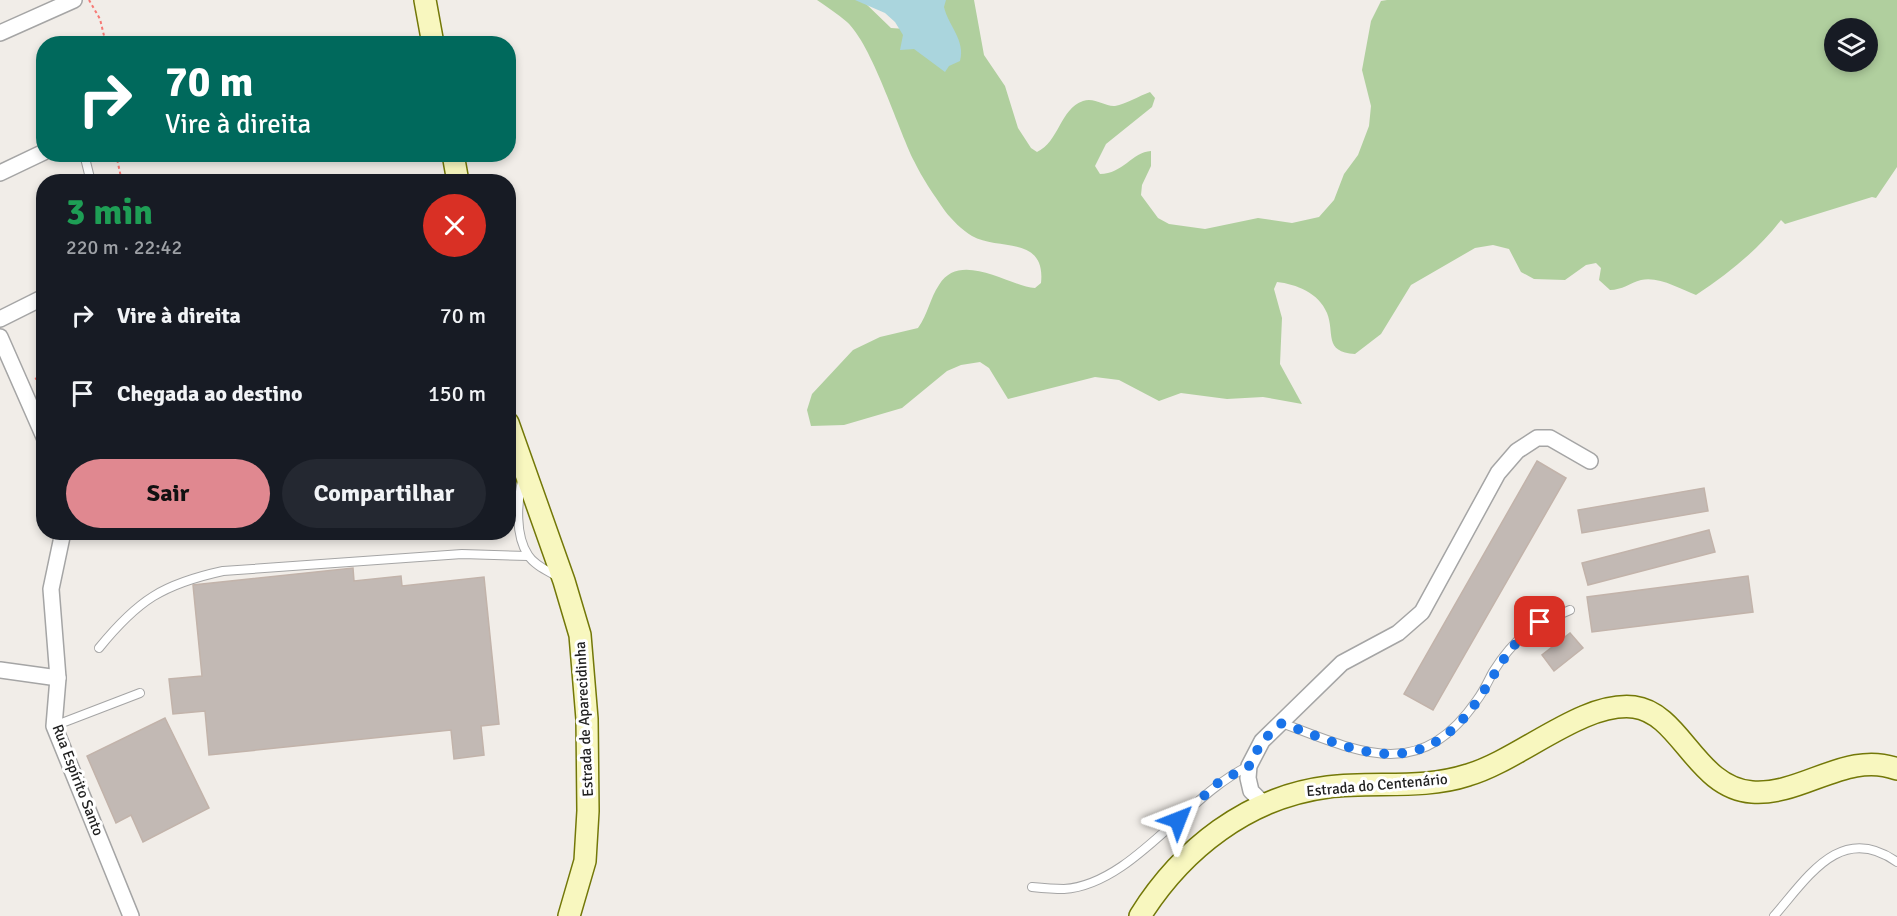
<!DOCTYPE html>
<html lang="pt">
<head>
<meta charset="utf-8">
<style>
	body { margin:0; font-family:Signika,sans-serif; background:#242831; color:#f1f3f6; height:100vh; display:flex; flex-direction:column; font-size:22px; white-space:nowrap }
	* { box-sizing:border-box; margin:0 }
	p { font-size:20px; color:#9ea1a6 }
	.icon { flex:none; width:33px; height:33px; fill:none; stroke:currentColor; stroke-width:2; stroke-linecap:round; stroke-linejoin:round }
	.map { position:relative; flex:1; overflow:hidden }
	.details { position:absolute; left:36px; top:174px; width:480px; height:366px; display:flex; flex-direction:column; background:#171b24; border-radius:24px; box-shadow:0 3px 9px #0003 }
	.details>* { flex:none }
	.guide { position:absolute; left:36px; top:36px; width:480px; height:126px; border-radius:24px; box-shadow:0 3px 9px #0003; background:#00695c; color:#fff; overflow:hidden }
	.controls { position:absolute; left:1824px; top:18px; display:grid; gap:12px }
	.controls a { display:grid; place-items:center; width:54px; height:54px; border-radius:50%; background:#171b24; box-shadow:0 3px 9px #0003; font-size:30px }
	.pin { position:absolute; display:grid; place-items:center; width:51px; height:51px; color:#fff; margin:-26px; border-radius:12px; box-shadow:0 3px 9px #0006 }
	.me { position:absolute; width:66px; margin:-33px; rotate:45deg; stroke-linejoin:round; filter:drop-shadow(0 0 4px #0008) }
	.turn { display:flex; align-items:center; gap:21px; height:126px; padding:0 30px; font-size:27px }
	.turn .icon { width:78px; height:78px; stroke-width:2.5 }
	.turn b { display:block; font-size:42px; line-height:51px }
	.round { display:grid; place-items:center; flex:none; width:63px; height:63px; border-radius:32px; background:#242831 }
	.overview { display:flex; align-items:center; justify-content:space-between; height:102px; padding:0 30px }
	h1 { font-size:36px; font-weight:700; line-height:45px; color:#1e9e55 }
	.primary-button { display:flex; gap:12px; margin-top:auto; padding:12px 30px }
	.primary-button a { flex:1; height:69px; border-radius:36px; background:#e08890; color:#111; font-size:24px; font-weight:700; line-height:69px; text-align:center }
	.primary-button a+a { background:#242831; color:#f1f3f6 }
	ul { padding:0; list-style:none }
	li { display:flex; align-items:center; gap:18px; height:78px; padding:0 30px }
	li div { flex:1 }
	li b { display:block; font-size:22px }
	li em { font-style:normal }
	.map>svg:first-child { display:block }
</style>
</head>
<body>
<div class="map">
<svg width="1897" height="916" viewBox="0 0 1897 916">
	<rect width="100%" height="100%" fill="#f1ede8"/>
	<path fill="#b0cf9e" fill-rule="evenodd" d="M 817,0 L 862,0 L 891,28 L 920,30 L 939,0 L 974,0 L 984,55 L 1005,86 L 1018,128 L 1031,148 L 1037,152 C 1059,142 1060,109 1083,101 C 1095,97 1105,107 1115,106 C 1126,104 1139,96 1150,92 L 1155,98 L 1152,107 L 1106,144 L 1095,166 L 1100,174 C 1123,174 1132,152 1151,151 L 1151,166 L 1142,185 L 1141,195 L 1158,218 L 1169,224 L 1205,229 L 1258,218 L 1292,223 L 1319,217 L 1334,200 L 1344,174 L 1358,155 L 1369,126 L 1371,106 L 1362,70 L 1371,21 L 1381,1 L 1387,0 L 1897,0 L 1897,167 L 1876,198 L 1872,197 L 1785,224 L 1781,220 C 1757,251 1729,273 1696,295 C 1680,289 1659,276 1641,280 C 1630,283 1622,290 1610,290 L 1599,280 L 1601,268 L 1596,263 L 1586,265 L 1565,280 L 1534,279 L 1521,272 L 1509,249 L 1493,245 L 1475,248 L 1411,285 L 1381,334 L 1355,354 C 1323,352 1335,333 1327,313 C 1319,293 1296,284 1277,282 L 1274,289 L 1282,318 L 1280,364 L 1302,404 L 1263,397 L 1227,399 L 1181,393 L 1159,401 L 1119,380 L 1095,377 L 1008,399 L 989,368 L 980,362 L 961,365 L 947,371 L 902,408 L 844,425 L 811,426 L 807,410 L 812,394 L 853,350 L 880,337 L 918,328 C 928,314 930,298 939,285 C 960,250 1009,286 1035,288 L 1041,283 C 1046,235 998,251 972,236 C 963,231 951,219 945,211 C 934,195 922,178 914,161 C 897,126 872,45 847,22 C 838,14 827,7 817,0 ZM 1834,28 L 1868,28 L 1868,62 L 1834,62 Z"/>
	<path fill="#aad5dd" d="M 855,0 L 946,0 L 944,7 C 948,25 966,41 960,61 L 949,66 L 945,72 L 914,49 L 900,50 L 903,35 L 895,22 L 885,13 Z"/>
	<g fill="#c2b9b4" stroke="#c2b3aa" stroke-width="1.5">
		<path d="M 1537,461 L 1566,478 L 1433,710 L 1404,694 Z"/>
		<path d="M 1704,488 L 1708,511 L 1582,533 L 1578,510 Z"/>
		<path d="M 1709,530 L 1715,552 L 1588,585 L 1582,563 Z"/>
		<path d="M 353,568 L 354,581 L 401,576 L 402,586 L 484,577 L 499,724 L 481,726 L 484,755 L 454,759 L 451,730 L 209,755 L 205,711 L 173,714 L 169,679 L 202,676 L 193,585 Z"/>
		<path d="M 1748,576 L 1753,612 L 1592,632 L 1587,597 Z"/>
		<path d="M 1570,633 L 1583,648 L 1554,671 L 1542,655 Z"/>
		<path d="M 165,718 L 209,808 L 143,842 L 131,815 L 116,823 L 87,756 Z"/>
	</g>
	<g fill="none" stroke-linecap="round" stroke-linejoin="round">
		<g stroke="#a5a5a5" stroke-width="10">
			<g id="lane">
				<path d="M 84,154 L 91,182"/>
				<path d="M 522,480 C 517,503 515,535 528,555 C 534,565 548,571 558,577"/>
				<path d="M 99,648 C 138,600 163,584 223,571 L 462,554 L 528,556"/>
				<path d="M 1282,723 C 1361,753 1420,783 1477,700 C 1484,691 1488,681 1493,672 C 1515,637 1533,625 1570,610"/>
				<path d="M 54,726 L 140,693"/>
				<path d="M 1032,887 C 1042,888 1053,889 1064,889 C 1132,885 1188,794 1249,766"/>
				<path d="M 1774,916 C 1808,877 1841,822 1897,862"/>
			</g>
		</g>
		<g stroke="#a5a5a5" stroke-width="18">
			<g id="street">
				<path d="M 0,33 L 74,0"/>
				<path d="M 0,173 L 44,152"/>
				<path d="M 0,319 L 44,297"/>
				<path d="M 0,337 L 44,437"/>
				<path d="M 63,532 L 51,589 L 58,678 L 54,726 L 131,916"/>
				<path d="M 0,670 L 58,678"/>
				<path d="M 1263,803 L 1251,791 L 1248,778 L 1249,766 L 1262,741 L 1342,663 L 1398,633 L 1422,612 L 1498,473 L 1517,451 L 1537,438 L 1550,438 L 1590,461"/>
			</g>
		</g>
		<g stroke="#737808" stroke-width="24">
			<g id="secondary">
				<path d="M 425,0 L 433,44"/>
				<path d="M 453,154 L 458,182"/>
				<path d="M 508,423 L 564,581 L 580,635 L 587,719 L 588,811 L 585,861 L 569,916"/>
				<path d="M 1140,916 C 1182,849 1248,797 1328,787 C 1375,781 1422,790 1468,775 C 1520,760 1582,701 1634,707 C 1681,713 1696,788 1752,792 C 1802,796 1847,750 1897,769"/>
			</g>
		</g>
		<g stroke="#f67874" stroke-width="2" stroke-dasharray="3 3" stroke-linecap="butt">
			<path d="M 89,0 L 100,19 L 106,44"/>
			<path d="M 116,154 L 122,182"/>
			<path d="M 35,379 L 44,375"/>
		</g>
		<use href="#lane" stroke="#fff" stroke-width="8"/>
		<use href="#street" stroke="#fff" stroke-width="15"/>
		<use href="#secondary" stroke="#f8f7bf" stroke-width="21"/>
	</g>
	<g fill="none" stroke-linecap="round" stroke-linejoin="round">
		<path stroke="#1a73e8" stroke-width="10" stroke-dasharray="0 18" d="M 1178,820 L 1218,783 L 1249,766 L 1262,741 L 1282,723 C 1361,753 1420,783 1478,700 C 1498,670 1509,643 1540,622"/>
	</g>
	<g text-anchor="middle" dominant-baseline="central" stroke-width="6" stroke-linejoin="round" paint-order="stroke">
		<g font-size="15" fill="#212121" stroke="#fff">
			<text transform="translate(584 719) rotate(-93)">Estrada de Aparecidinha</text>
			<text transform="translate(78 780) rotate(69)">Rua Espírito Santo</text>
			<text transform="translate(1377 785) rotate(-5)">Estrada do Centenário</text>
		</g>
	</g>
</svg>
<div class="controls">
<a><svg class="icon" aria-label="layers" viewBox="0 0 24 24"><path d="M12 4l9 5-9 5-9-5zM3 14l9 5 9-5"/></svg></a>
</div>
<div class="pin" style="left:1540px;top:622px;background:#d93025"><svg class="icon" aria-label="arrive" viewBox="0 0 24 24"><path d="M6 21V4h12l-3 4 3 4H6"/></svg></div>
<svg class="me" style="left:1178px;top:820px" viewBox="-20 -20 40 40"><path d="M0-17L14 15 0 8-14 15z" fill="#1a73e8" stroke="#fff" stroke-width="4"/></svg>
<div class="guide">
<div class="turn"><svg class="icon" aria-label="right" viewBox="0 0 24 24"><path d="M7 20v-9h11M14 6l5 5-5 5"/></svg><div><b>70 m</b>Vire à direita</div></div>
</div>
<section class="details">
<div class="overview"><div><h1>3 min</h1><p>220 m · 22:42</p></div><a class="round" style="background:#d93025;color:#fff"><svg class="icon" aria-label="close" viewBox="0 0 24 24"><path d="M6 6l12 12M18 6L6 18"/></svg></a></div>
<ul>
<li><svg class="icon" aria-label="right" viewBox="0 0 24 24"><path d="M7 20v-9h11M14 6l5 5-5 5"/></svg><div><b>Vire à direita</b></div><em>70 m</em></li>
<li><svg class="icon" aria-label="arrive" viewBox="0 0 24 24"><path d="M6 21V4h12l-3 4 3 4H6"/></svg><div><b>Chegada ao destino</b></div><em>150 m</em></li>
</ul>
<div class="primary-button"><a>Sair</a><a>Compartilhar</a></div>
</section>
</div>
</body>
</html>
